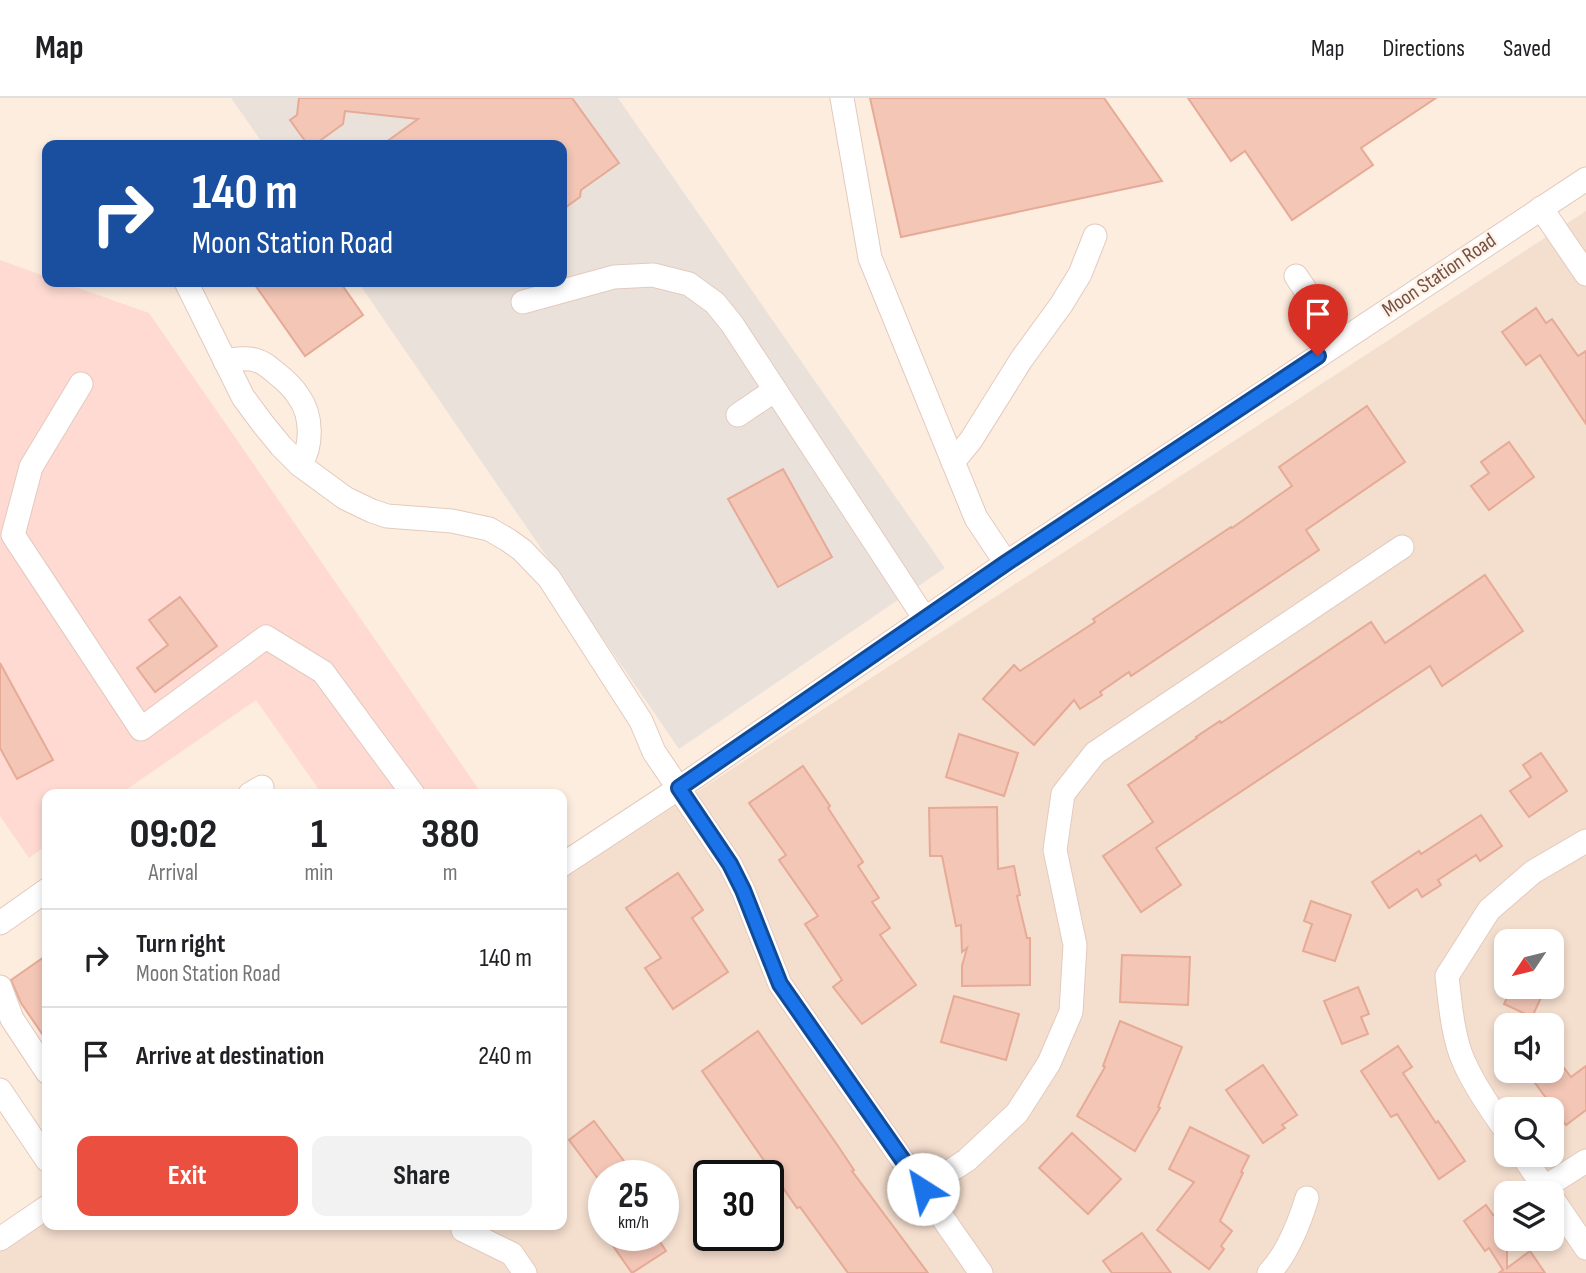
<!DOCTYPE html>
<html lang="en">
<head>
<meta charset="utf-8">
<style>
	body { margin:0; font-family:"Sofia Sans Condensed",sans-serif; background:#f2f2f2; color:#202124; height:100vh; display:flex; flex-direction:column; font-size:26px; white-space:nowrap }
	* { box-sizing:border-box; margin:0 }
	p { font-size:23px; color:#757577 }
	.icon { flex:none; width:38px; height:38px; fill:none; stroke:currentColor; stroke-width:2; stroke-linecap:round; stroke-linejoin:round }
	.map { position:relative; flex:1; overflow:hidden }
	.drawer { position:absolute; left:42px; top:691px; width:525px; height:441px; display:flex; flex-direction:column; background:#fff; border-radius:14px; box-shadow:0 4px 10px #0003 }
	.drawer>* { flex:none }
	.hud { position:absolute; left:42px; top:42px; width:525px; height:147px; border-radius:14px; box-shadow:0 4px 10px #0003; background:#1a4fa0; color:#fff; overflow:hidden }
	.needle { width:46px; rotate:235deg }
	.controls { position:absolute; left:1494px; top:831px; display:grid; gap:14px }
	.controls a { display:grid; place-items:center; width:70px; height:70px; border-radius:14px; background:#fff; box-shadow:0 4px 10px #0003; font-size:35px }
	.speed { position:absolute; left:588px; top:1062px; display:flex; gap:14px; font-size:35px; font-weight:700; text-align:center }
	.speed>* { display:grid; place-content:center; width:91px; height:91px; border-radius:50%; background:#fff; box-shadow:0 4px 10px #0003; line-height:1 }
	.speed small { font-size:18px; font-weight:400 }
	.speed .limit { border:4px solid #111; border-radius:10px; background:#fff; color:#111 }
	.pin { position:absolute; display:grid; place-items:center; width:60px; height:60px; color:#fff; margin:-72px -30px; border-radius:50% 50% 50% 0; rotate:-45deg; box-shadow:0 0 7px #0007 }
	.pin .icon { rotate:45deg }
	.me { position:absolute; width:77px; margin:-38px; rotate:325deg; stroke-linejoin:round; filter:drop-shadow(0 0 5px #0008) }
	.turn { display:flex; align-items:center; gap:24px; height:147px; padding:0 35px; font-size:32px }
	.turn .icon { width:91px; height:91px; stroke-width:2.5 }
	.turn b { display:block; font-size:49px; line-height:60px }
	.eta { display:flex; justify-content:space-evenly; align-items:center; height:119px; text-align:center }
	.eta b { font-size:42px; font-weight:700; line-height:49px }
	.cta { display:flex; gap:14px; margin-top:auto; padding:14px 35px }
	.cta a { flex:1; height:80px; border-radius:14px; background:#eb4f40; color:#fff; font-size:28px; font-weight:700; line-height:80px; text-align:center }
	.cta a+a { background:#f2f2f2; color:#202124 }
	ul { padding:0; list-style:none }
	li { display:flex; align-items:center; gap:21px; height:98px; padding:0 35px; border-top:2px solid #e0e0e0 }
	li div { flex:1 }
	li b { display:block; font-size:26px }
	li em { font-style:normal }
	header { display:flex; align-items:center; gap:42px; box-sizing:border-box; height:98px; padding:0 35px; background:#fff; border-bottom:2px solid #e0e0e0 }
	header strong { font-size:33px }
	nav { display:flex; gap:38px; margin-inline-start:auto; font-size:24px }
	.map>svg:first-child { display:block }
</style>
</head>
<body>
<header>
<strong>Map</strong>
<nav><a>Map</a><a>Directions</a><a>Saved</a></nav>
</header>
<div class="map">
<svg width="1586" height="1175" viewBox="0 0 1586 1175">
	<rect width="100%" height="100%" fill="#fdeddf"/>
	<path fill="#f4dece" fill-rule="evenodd" d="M 1586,113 L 1586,1175 L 0,1175 L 0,1150 L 47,1119 L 47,1127 L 562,1127 L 562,782 ZM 1507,844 L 1552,844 L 1552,889 L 1507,889 ZM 1507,928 L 1552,928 L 1552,973 L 1507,973 ZM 1507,1012 L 1552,1012 L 1552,1057 L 1507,1057 ZM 604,1078 L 663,1078 L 663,1138 L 604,1138 ZM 709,1078 L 768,1078 L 768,1138 L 709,1138 ZM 1507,1096 L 1552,1096 L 1552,1141 L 1507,1141 Z"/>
	<path fill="#fedad2" d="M 0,162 L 47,179 L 47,184 L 61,184 L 149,215 L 482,696 L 322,696 L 256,602 L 120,696 L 47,696 L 47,747 L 29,760 L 0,718 Z"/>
	<path fill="#ebe1db" d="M 231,0 L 618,0 L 945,470 L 679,651 L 358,184 L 562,184 L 562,47 L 264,47 Z"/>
	<g fill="#f3c6b6" stroke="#e6aa96" stroke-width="2">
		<path d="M 299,0 L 572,0 L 619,65 L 581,92 L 580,99 L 562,112 L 562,47 L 382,47 L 418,21 L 345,13 L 343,26 L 314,47 L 308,47 L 290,22 L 297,17 Z"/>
		<path d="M 870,0 L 1104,0 L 1162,83 L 901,139 Z"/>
		<path d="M 1188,0 L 1436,0 L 1361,50 L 1373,67 L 1292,122 L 1245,53 L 1231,63 Z"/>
		<path d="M 253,184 L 340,184 L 363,217 L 305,258 Z"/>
		<path d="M 1536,210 L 1546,225 L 1552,221 L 1578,258 L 1586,253 L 1586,326 L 1540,257 L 1526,267 L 1502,234 Z"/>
		<path d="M 1367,308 L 1405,364 L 1306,432 L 1319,452 L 1131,578 L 1129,574 L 1100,594 L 1102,597 L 1080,611 L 1074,602 L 1034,647 L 983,601 L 1014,567 L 1020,573 L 1095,524 L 1093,521 L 1231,429 L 1232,430 L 1292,388 L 1279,369 Z"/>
		<path d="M 1509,344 L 1534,379 L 1489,412 L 1471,388 L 1489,375 L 1481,364 Z"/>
		<path d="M 783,371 L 832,459 L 778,489 L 728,401 Z"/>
		<path d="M 1485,477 L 1523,533 L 1442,588 L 1430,568 L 1156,750 L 1181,787 L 1141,814 L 1103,758 L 1153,724 L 1128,687 L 1197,640 L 1196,639 L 1220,623 L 1221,625 L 1371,524 L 1385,545 Z"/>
		<path d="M 180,499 L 217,548 L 155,594 L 137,570 L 168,547 L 149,522 Z"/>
		<path d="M 0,565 L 53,662 L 17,681 L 0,650 Z"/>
		<path d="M 959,636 L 1018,655 L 1004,698 L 946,679 Z"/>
		<path d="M 1541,655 L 1567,693 L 1529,719 L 1510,693 L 1531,679 L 1523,667 Z"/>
		<path d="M 803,668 L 830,708 L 828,710 L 863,764 L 858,768 L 879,800 L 872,804 L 890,830 L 880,837 L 916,887 L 862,926 L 833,889 L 842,882 L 805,826 L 818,818 L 779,762 L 786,757 L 749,705 Z"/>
		<path d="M 997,709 L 998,771 L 1014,768 L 1020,797 L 1017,798 L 1027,840 L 1030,840 L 1030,887 L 962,888 L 962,868 L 967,850 L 962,854 L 961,827 L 956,828 L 942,758 L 930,758 L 929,710 Z"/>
		<path d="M 1481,717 L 1502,748 L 1480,763 L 1476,757 L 1438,782 L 1441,787 L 1422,799 L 1417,791 L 1389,810 L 1372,784 L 1419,753 L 1421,756 Z"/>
		<path d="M 678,775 L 703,812 L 692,820 L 728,874 L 673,911 L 645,870 L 661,860 L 626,810 Z"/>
		<path d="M 1311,803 L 1351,817 L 1335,863 L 1303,853 L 1312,826 L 1304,823 Z"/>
		<path d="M 47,857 L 47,943 L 21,905 L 11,882 Z"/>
		<path d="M 1122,857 L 1190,859 L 1188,907 L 1120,904 Z"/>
		<path d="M 1358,889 L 1369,916 L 1361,919 L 1368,936 L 1342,946 L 1324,903 Z"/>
		<path d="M 1512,889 L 1546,889 L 1532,919 L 1504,906 Z"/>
		<path d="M 954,898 L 1019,916 L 1006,962 L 941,944 Z"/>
		<path d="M 1120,923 L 1182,949 L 1158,1009 L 1160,1010 L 1135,1053 L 1077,1018 L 1105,969 L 1103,968 Z"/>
		<path d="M 758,933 L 838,1048 L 854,1072 L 852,1073 L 928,1175 L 848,1175 L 800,1109 L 797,1110 L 702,973 Z"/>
		<path d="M 1398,948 L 1412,969 L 1403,975 L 1436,1025 L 1438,1023 L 1465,1063 L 1439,1081 L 1397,1016 L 1391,1019 L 1361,973 Z"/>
		<path d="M 1561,966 L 1571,979 L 1586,968 L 1586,1012 L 1566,1027 L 1535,985 Z"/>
		<path d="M 1263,967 L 1297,1017 L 1282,1027 L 1285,1030 L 1263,1045 L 1226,992 Z"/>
		<path d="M 594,1023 L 627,1067 L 613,1078 L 604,1078 L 604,1085 L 602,1086 L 569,1042 Z"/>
		<path d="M 1190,1029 L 1249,1058 L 1241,1074 L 1243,1075 L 1220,1123 L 1232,1133 L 1221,1148 L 1224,1151 L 1209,1171 L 1157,1132 L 1194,1084 L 1169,1071 Z"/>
		<path d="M 1072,1035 L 1121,1081 L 1088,1116 L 1039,1070 Z"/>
		<path d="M 1486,1107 L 1493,1117 L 1500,1112 L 1507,1122 L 1507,1170 L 1530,1153 L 1545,1175 L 1499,1175 L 1503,1172 L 1489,1150 L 1485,1153 L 1464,1123 Z"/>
		<path d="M 1142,1135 L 1171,1175 L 1112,1175 L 1103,1163 Z"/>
		<path d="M 606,1138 L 656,1138 L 666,1153 L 632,1175 Z"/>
	</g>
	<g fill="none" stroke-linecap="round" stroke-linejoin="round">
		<g stroke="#e3cabe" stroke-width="25">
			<g id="minor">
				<path d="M 842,0 L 870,160 L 976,420 L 1006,465"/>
				<path d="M 1541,110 L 1586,176"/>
				<path d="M 1296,178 L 1340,243"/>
				<path d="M 186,184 L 243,299 L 263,326 L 281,348 L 300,367 L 345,400 L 372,413 L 387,418 L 452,423 L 489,431 L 508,442 L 522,452 L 549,480 L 641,623 L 654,654 L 730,766 L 743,792 L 780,886 L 981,1175"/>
				<path d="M 523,204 L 614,179 L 653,177 L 689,186 L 715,205 L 732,226 L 925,521"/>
				<path d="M 225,263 C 236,261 248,259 258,263 C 265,265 271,271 276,275 C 285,282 293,289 299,299 C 312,317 313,348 300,367"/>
				<path d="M 81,286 L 31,369 L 13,437 L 141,631 L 266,539 L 323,574 L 413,696"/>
				<path d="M 738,317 L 775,292"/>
				<path d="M 953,364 L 971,342 L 1021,262 L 1061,207 L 1080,176 L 1095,138"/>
				<path d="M 250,696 L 262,689"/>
				<path d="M 562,767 L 679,690 L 1006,465 L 1586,81"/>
				<path d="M 0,825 L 47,792"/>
				<path d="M 0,889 L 12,921 L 47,974"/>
				<path d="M 0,992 L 47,1062"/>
				<path d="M 1507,1034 C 1491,1012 1475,989 1464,964 C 1453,941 1450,904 1447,878 L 1489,812 L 1533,774 L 1586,743"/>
				<path d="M 1522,1057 L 1549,1096"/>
				<path d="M 1545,1089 L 1586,1063"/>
				<path d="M 923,1091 L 967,1062 L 1017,1015 L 1049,965 L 1071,914 L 1075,847 L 1055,752 L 1063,696 L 1095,655 L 1402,449"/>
				<path d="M 1552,1100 L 1586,1150"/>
				<path d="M 463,1132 L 512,1156 L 525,1175"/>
				<path d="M 0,1141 L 47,1109"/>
				<path d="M 1269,1175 C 1288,1155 1299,1126 1307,1100"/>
			</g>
		</g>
		<use href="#minor" stroke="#fff" stroke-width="23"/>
	</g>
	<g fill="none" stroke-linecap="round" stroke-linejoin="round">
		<g stroke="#114b97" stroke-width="18">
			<path id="route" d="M 923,1091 L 780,886 L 743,792 L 730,766 L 679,690 L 1006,465 L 1318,258"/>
		</g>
		<use href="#route" stroke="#1a73e8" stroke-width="12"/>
	</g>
	<g text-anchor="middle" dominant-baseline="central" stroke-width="5" stroke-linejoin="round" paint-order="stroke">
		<g font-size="21" fill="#745147" stroke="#fff2e6">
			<text transform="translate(1439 177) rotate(-34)">Moon Station Road</text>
		</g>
	</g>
</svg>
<div class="controls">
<a><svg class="needle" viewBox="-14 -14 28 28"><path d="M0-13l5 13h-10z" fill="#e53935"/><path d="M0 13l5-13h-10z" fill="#757577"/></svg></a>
<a><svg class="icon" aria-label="sound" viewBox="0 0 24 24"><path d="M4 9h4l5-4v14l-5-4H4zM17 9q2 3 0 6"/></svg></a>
<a><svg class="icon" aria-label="search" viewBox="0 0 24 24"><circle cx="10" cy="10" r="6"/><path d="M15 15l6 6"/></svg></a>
<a><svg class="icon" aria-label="layers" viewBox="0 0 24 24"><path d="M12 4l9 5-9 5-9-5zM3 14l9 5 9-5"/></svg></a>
</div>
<div class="speed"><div>25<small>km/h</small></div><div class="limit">30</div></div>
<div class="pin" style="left:1318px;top:258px;background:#d93025"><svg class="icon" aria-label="arrive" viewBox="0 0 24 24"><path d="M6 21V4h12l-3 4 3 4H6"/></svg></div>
<svg class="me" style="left:923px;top:1091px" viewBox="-20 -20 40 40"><circle r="19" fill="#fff"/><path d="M0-13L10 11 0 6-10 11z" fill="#1a73e8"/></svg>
<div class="hud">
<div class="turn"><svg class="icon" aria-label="right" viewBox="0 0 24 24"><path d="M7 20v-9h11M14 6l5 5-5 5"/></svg><div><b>140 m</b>Moon Station Road</div></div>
</div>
<section class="drawer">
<div class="eta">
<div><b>09:02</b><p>Arrival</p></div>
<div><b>1</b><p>min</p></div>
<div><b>380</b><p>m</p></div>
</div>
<ul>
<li><svg class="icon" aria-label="right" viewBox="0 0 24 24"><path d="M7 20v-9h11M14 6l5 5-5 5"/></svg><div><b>Turn right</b><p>Moon Station Road</p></div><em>140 m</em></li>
<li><svg class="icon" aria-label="arrive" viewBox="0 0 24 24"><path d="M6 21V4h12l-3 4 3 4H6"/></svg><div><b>Arrive at destination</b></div><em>240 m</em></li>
</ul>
<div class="cta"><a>Exit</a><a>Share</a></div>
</section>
</div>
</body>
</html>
